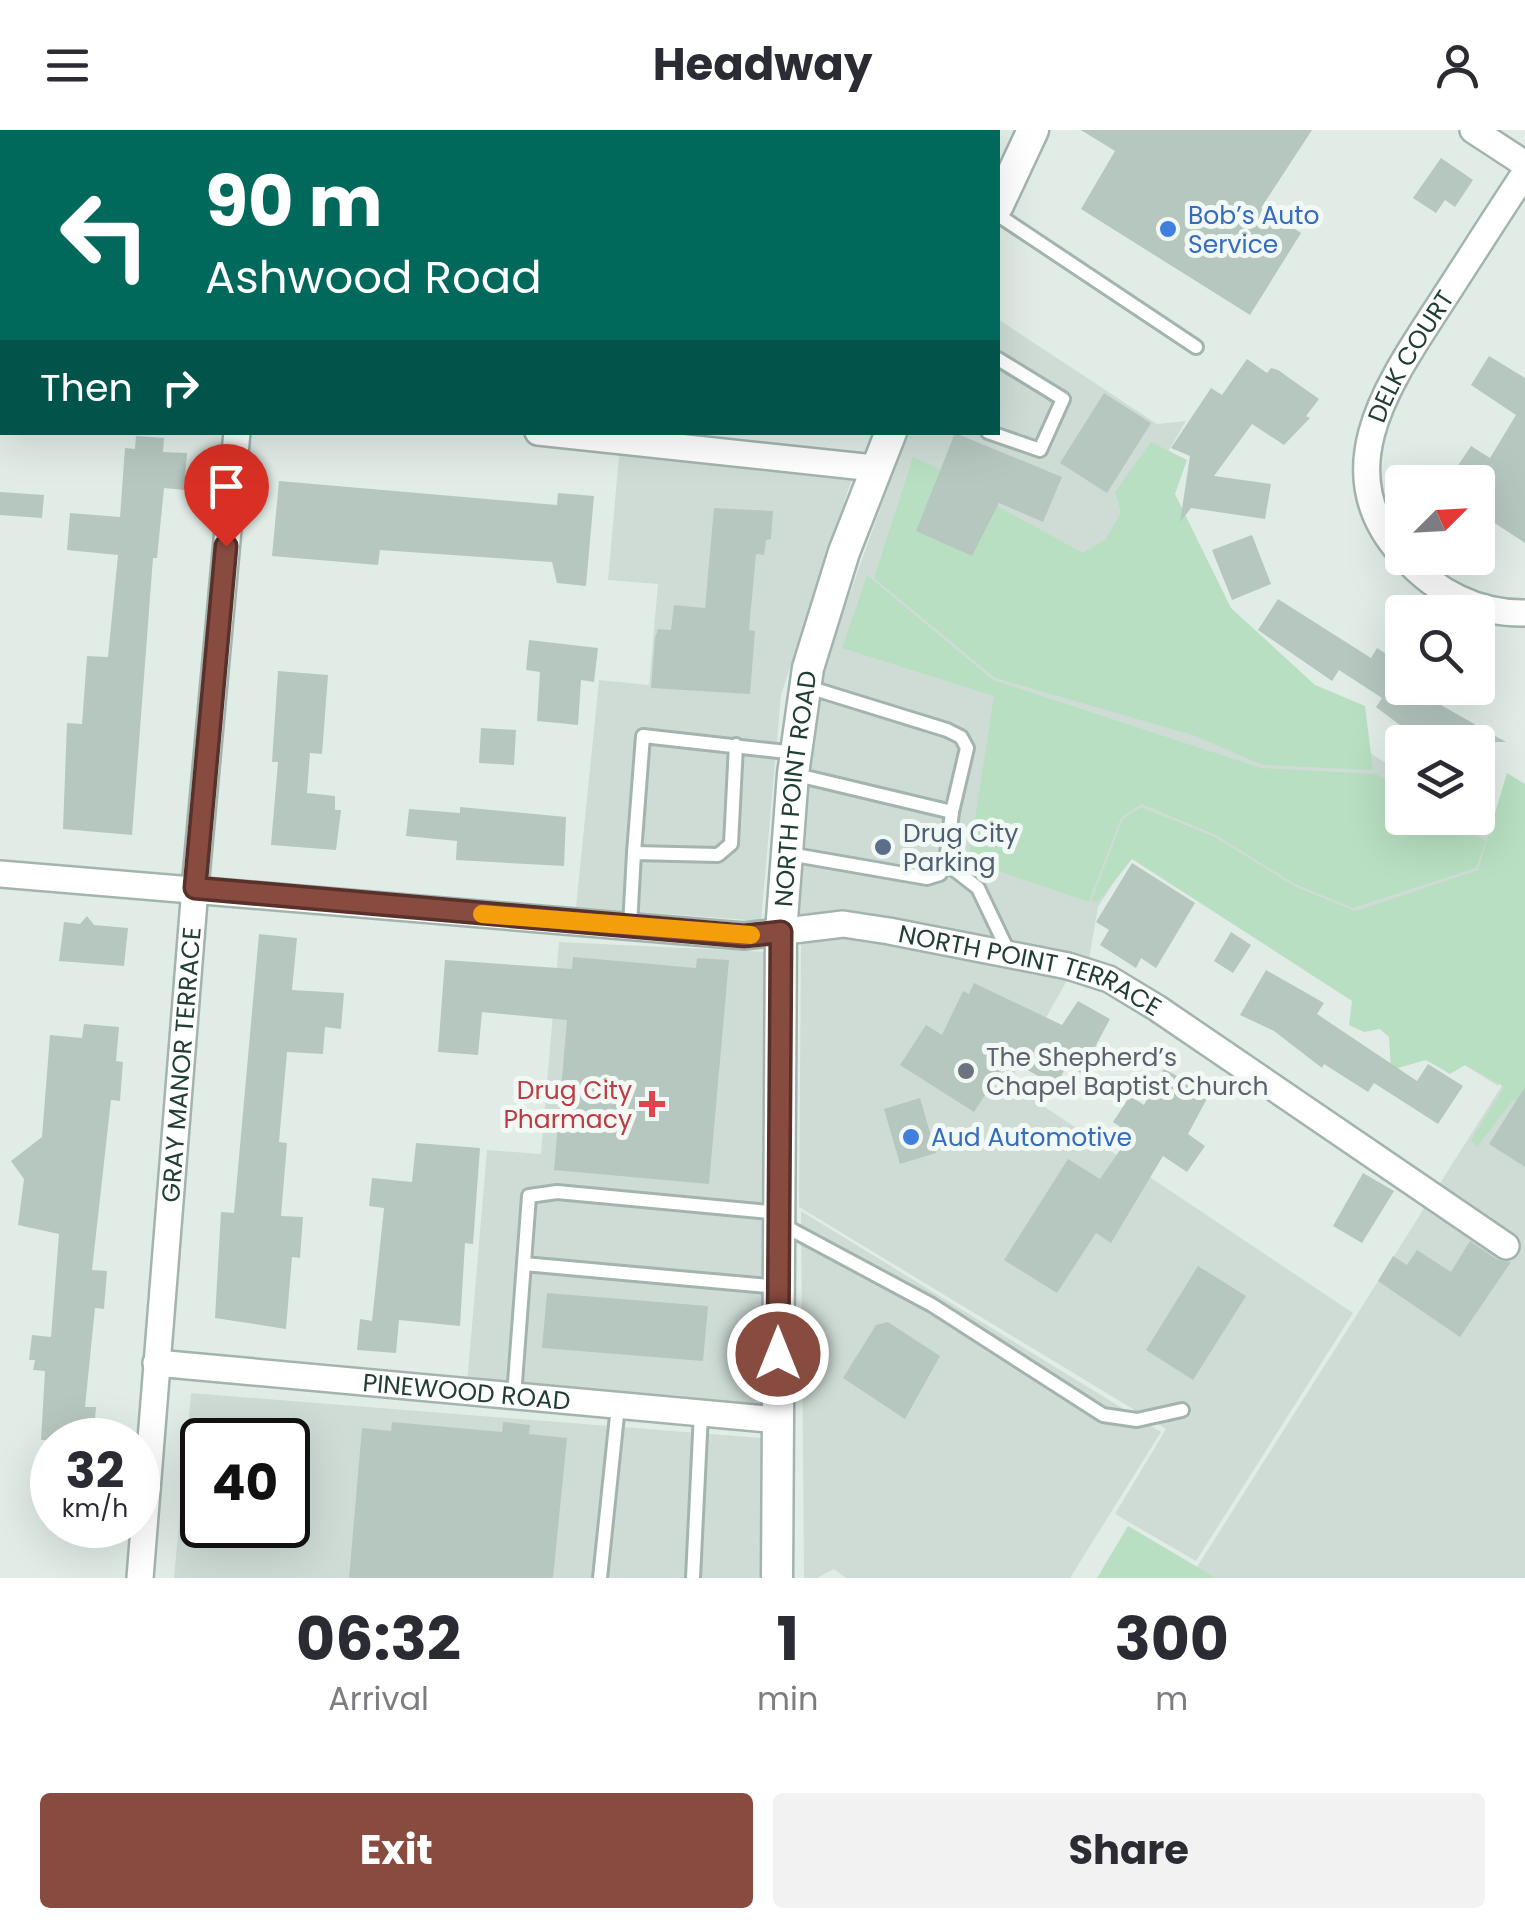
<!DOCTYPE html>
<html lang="en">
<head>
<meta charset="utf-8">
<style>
	body { margin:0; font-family:Poppins,sans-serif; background:#f2f2f3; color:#2b2b33; height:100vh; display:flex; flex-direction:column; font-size:38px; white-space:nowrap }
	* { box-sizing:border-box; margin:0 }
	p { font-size:32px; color:#7c7c81 }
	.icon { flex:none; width:55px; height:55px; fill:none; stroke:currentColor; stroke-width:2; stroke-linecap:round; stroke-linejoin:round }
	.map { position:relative; height:1448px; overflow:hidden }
	.sheet { display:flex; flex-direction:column; background:#fff; flex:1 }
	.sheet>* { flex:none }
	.hud { position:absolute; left:0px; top:0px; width:1000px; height:305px; box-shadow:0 10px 40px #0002; background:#00695c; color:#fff; overflow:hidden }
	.needle { width:65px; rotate:66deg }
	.controls { position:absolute; left:1385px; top:335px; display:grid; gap:20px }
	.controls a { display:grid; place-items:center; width:110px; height:110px; border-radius:10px; background:#fff; box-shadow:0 10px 40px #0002; font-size:50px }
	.speed { position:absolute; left:30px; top:1288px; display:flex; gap:20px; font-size:50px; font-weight:700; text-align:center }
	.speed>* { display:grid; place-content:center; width:130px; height:130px; border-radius:50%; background:#fff; box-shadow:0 10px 40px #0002; line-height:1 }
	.speed small { font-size:25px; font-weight:400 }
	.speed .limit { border:5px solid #111; border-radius:15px; background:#fff; color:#111 }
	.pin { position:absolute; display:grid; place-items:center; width:85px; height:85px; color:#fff; margin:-102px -42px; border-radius:50% 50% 50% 0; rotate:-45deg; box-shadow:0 0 10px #0007 }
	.pin .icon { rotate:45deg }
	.me { position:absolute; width:110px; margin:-55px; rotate:0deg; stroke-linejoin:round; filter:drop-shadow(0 0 8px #0008) }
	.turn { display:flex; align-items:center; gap:35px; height:210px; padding:0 40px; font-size:45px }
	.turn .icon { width:130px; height:130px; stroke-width:2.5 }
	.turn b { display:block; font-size:70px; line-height:85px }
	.then { display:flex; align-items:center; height:95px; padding:0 40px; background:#0003; gap:20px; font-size:38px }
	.eta { display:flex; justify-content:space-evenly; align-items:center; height:170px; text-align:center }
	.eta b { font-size:60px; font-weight:700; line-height:70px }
	.action { display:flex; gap:20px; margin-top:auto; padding:20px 40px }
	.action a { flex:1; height:115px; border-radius:10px; background:#884b40; color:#fff; font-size:40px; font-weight:700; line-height:115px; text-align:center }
	.action a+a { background:#f2f2f3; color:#2b2b33 }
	header { display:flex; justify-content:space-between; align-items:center; height:130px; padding:0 40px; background:#fff; font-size:45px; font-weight:700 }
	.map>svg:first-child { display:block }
</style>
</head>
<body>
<header><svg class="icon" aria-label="menu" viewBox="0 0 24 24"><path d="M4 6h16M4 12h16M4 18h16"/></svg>Headway<svg class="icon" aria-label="person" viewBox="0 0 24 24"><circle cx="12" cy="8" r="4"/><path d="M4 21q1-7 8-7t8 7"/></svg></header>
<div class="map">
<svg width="1525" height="1448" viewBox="0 0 1525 1448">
	<rect width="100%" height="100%" fill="#e1ece7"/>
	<g fill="#cfdcd6" fill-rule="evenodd">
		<path d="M 998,189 L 1157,294 L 1186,291 L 1142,366 L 1212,486 L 1373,625 L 1402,643 L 1402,688 L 1478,687 L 1525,707 L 1525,910 L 1498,956 L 1131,726 L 1098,777 L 1089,829 L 795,786 L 797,652 L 830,519 L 907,303 L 998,302 Z"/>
		<path d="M 619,326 L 854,342 L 781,565 L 761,791 L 576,777 L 599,550 L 649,555 L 658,454 L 608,450 Z"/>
		<path d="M 843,805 L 1069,847 L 1009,953 L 1353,1183 L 1196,1431 L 1115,1384 L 1166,1299 L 799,1077 L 801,811 Z"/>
		<path d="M 559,812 L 770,822 L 769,1278 L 467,1254 L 487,1020 L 541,1024 Z"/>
		<path d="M 1525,919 L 1525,1448 L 1216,1448 L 1197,1437 Z"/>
		<path d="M 801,1081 L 1161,1302 L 1070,1448 L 846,1448 L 834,1439 L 817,1448 L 804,1448 Z"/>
		<path d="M 191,1263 L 773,1309 L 772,1448 L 174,1448 ZM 202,1310 L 288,1310 L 288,1395 L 202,1395 Z"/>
	</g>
	<g fill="#b8dfc1">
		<path d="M 1151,312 L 1187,330 L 1175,364 L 1231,478 L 1315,555 L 1365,576 L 1373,640 L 1262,635 L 1196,606 L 995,548 L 874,448 L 913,327 L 995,365 L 992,373 L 1083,423 L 1106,409 L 1121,382 L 1115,362 Z"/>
		<path d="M 867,445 L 993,550 L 1261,638 L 1376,644 L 1402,660 L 1402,688 L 1447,688 L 1486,711 L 1476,738 L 1353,778 L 1293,753 L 1216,705 L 1141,674 L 1121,688 L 1089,772 L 984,736 L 970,721 L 994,566 L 842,518 Z"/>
		<path d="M 1507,643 L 1525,654 L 1525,977 L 1513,970 L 1477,1017 L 1471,1010 L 1504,957 L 1465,935 L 1450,944 L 1426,930 L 1391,940 L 1389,907 L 1380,899 L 1364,902 L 1349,895 L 1352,871 L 1132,729 L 1097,773 L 1091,771 L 1123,689 L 1141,677 L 1215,707 L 1294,756 L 1355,781 L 1478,740 Z"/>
		<path d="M 1128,1396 L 1216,1448 L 1097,1448 Z"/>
	</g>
	<g fill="#b6c7c0">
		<path d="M 1081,0 L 1312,0 L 1261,78 L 1301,103 L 1250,185 L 1081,79 L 1115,21 Z"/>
		<path d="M 1441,28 L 1473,50 L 1455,77 L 1445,70 L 1436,83 L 1413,68 Z"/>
		<path d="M 1489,226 L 1525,248 L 1525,413 L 1478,382 L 1478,352 L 1447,352 L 1471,316 L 1490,328 L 1516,285 L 1471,255 Z"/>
		<path d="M 1247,229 L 1267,243 L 1271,238 L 1278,240 L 1319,269 L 1306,286 L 1310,288 L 1284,315 L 1252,294 L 1214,346 L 1271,354 L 1265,389 L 1191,378 L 1180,392 L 1190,326 L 1171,318 L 1211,258 L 1222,265 Z"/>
		<path d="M 1104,263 L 1151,293 L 1107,363 L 1060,333 Z"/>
		<path d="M 955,303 L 1062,347 L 1043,392 L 999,373 L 972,426 L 916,401 Z"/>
		<path d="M 136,306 L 164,308 L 163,322 L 187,323 L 184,360 L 164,358 L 157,428 L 153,428 L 132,705 L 63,699 L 67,593 L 82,594 L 87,526 L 108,527 L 118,425 L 67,420 L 70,383 L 120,387 L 125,318 L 135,319 Z"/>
		<path d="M 279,351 L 557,375 L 558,363 L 594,366 L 586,456 L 557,453 L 552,432 L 380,420 L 378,435 L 272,426 Z"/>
		<path d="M 0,362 L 44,365 L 42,388 L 0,385 Z"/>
		<path d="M 714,378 L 773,381 L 771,409 L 766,410 L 764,425 L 756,424 L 749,500 L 755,501 L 750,564 L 651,558 L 655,508 L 658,499 L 671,500 L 674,475 L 705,478 Z"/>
		<path d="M 1252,405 L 1271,454 L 1232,470 L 1212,420 Z"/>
		<path d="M 1278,469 L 1371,528 L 1377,518 L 1402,534 L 1402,558 L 1411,558 L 1506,612 L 1426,612 L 1405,599 L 1376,577 L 1382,568 L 1339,540 L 1332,551 L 1258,500 Z"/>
		<path d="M 529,510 L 598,518 L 594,552 L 581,550 L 578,595 L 537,591 L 540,542 L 526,540 Z"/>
		<path d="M 278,541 L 328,545 L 322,624 L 310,623 L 307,663 L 335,666 L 335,680 L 341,680 L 336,720 L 271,715 L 278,632 L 272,632 Z"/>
		<path d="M 481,598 L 516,600 L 514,635 L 479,633 Z"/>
		<path d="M 460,677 L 566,687 L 564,736 L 456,730 L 457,711 L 406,706 L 409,679 L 460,683 Z"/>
		<path d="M 1132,733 L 1195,773 L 1156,838 L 1141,828 L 1136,838 L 1100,815 L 1109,800 L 1096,792 Z"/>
		<path d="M 87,786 L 94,795 L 128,798 L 124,836 L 59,831 L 64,792 L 80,794 Z"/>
		<path d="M 1231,802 L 1251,815 L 1233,843 L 1214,831 Z"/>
		<path d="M 259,804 L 297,808 L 292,860 L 344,863 L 341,899 L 325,897 L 323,924 L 287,922 L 279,1012 L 287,1013 L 281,1086 L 303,1087 L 300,1128 L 292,1127 L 286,1199 L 215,1188 L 221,1082 L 234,1083 Z"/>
		<path d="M 573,827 L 696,838 L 697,828 L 729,830 L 709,1054 L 554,1040 L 567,890 L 482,882 L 478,925 L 438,922 L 445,830 L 572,839 Z"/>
		<path d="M 1266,840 L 1324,873 L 1317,884 L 1417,951 L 1428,934 L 1463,956 L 1438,994 L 1374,953 L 1368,962 L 1324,934 L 1322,938 L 1274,901 L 1240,885 Z"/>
		<path d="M 974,853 L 1062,895 L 1078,871 L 1110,889 L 1081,943 L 1067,935 L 1056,956 L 1008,929 L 974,982 L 900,935 L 926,895 L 942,905 L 963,861 L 969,864 Z"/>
		<path d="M 84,894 L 119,897 L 116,931 L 123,932 L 120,971 L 111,970 L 92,1140 L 107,1141 L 104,1179 L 95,1178 L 85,1277 L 96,1277 L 93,1310 L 41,1310 L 45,1241 L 33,1240 L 35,1230 L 29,1230 L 32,1205 L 51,1207 L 59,1104 L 18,1095 L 24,1049 L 11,1031 L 42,1007 L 50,905 L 82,908 Z"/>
		<path d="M 1164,939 L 1210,963 L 1188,1004 L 1205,1016 L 1187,1042 L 1163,1026 L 1111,1113 L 1096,1103 L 1057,1163 L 1004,1130 L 1068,1029 L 1100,1049 L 1131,1004 L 1113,992 L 1130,966 L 1144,975 Z"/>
		<path d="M 1525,957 L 1525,1037 L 1489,1014 Z"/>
		<path d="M 920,968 L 936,1023 L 900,1034 L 884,979 Z"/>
		<path d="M 416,1013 L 480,1018 L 473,1114 L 465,1113 L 460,1196 L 399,1190 L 396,1223 L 357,1220 L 360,1189 L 372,1191 L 384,1078 L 369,1076 L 372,1048 L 412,1052 Z"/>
		<path d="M 1363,1043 L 1394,1061 L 1362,1113 L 1333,1096 Z"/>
		<path d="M 1470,1111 L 1498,1130 L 1511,1132 L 1460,1207 L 1378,1151 L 1393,1126 L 1407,1135 L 1417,1120 L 1451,1142 Z"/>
		<path d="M 1198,1136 L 1246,1166 L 1193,1250 L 1146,1220 Z"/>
		<path d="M 547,1163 L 708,1176 L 703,1231 L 542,1218 Z"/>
		<path d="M 888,1192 L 940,1226 L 905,1289 L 843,1248 L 876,1195 Z"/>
		<path d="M 392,1292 L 502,1302 L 503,1292 L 530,1295 L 529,1304 L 567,1308 L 553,1448 L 349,1448 L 362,1298 L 391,1301 Z"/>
	</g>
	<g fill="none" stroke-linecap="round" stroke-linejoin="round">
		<g stroke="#a3b4ae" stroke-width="18">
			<g id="service">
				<path d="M 998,85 L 1196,217"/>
				<path d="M 988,302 L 1040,320 L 1063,269 L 998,229"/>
				<path d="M 793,644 L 952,682 L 967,618 L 961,607 L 947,600 L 808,557"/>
				<path d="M 634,723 L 643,606 L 796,623"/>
				<path d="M 789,724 L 927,748 L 940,744 L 946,733 L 952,682"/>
				<path d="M 946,733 L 978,758 L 1009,823"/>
				<path d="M 630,796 L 634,723 L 718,725 L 731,714 L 736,615"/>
				<path d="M 781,1094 L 932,1175 L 1103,1285 L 1137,1290 L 1182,1280"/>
				<path d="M 524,1134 L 779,1157"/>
				<path d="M 514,1266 L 529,1066 L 557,1062 L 779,1083"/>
				<path d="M 600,1448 L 618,1276"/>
				<path d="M 693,1448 L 701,1283"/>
			</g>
		</g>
		<g stroke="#a3b4ae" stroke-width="30">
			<g id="minor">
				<path d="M 1473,0 L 1525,34"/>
				<path d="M 272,2 L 272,0"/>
				<path d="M 538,302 L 874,338"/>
				<path id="s1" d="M 1402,425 C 1324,339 1392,249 1442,171 C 1470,128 1497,85 1525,43"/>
				<path d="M 1405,428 C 1436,462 1478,484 1525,483"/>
				<path id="s2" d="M 0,744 L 744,806 L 843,794 L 889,801 L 1068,836 L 1109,849 L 1157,878 L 1506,1116"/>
				<path id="s3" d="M 156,1233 L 778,1290"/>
				<path id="s4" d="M 140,1448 L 195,758 L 237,302"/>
			</g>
		</g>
		<g stroke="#a3b4ae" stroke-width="35">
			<g id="tertiary">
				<path d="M 998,75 L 1033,0"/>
				<path id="s5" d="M 777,1448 L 781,802 L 793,644 L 808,538 L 844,422 L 891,302"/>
			</g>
		</g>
		<use href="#service" stroke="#fff" stroke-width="12"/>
		<use href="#minor" stroke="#fff" stroke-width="25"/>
		<use href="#tertiary" stroke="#fff" stroke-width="30"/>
	</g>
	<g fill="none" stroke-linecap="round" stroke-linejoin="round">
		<g stroke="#58312a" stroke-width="25">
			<path id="route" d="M 226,416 L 195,758 L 744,806 L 781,802 L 778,1224"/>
		</g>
		<use href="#route" stroke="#884b40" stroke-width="18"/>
		<path stroke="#f59e0b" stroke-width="18" d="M 482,784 L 751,805"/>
	</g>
	<g fill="#3f7fe0" stroke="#f2f9f5" stroke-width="4">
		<circle cx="1168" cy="99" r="10"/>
		<circle cx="911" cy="1007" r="10"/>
	</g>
	<circle fill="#5c6f8a" stroke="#f2f9f5" stroke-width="4" cx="883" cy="717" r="10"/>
	<circle fill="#6b7280" stroke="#f2f9f5" stroke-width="4" cx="966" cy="941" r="10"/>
	<path fill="#e0444e" stroke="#f2f9f5" stroke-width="4" d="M647 959h10v10h10v10h-10v10h-10v-10h-10v-10h10z"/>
	<g text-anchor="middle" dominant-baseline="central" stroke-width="10" stroke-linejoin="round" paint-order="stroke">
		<g font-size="25" fill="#366cbe" stroke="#f2f9f5" text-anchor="start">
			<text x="1188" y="85">Bob’s Auto<tspan x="1188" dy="29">Service</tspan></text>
			<text x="931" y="1007">Aud Automotive</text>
		</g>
		<g font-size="25" fill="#203e35" stroke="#f2f9f5">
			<text stroke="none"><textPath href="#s1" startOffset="218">DELK COURT</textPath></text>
			<text stroke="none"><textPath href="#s5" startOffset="790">NORTH POINT ROAD</textPath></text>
			<text stroke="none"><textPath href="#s2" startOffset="1040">NORTH POINT TERRACE</textPath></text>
			<text stroke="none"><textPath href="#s4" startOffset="515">GRAY MANOR TERRACE</textPath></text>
			<text stroke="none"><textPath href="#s3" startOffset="312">PINEWOOD ROAD</textPath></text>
		</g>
		<g font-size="25" fill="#4e5e75" stroke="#f2f9f5" text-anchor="start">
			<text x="903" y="703">Drug City<tspan x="903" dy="29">Parking</tspan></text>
		</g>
		<g font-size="25" fill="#5b616d" stroke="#f2f9f5" text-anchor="start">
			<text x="986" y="927">The Shepherd’s<tspan x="986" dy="29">Chapel Baptist Church</tspan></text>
		</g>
		<g font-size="25" fill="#be3a42" stroke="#f2f9f5" text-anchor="end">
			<text x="632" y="960">Drug City<tspan x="632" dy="29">Pharmacy</tspan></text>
		</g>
	</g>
</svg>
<div class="controls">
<a><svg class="needle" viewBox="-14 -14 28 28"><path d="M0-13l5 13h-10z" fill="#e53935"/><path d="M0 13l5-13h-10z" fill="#7c7c81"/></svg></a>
<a><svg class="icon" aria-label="search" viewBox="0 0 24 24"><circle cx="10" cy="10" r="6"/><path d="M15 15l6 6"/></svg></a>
<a><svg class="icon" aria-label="layers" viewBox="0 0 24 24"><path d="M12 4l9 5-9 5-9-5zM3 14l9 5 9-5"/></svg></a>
</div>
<div class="speed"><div>32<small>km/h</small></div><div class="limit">40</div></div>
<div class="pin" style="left:226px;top:416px;background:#d93025"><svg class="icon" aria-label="arrive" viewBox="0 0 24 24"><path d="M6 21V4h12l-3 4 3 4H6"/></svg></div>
<svg class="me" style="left:778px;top:1224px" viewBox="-20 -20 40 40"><circle r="17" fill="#884b40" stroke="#fff" stroke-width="3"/><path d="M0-11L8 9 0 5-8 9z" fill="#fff"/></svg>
<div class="hud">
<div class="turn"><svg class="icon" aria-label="left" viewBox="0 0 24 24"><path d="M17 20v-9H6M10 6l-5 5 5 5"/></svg><div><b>90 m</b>Ashwood Road</div></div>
<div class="then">Then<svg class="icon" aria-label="right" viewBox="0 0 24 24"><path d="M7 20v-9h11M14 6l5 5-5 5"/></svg></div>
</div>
</div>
<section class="sheet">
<div class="eta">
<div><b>06:32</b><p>Arrival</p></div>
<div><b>1</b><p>min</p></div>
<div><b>300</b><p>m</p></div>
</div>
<div class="action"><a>Exit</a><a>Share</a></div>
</section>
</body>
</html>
